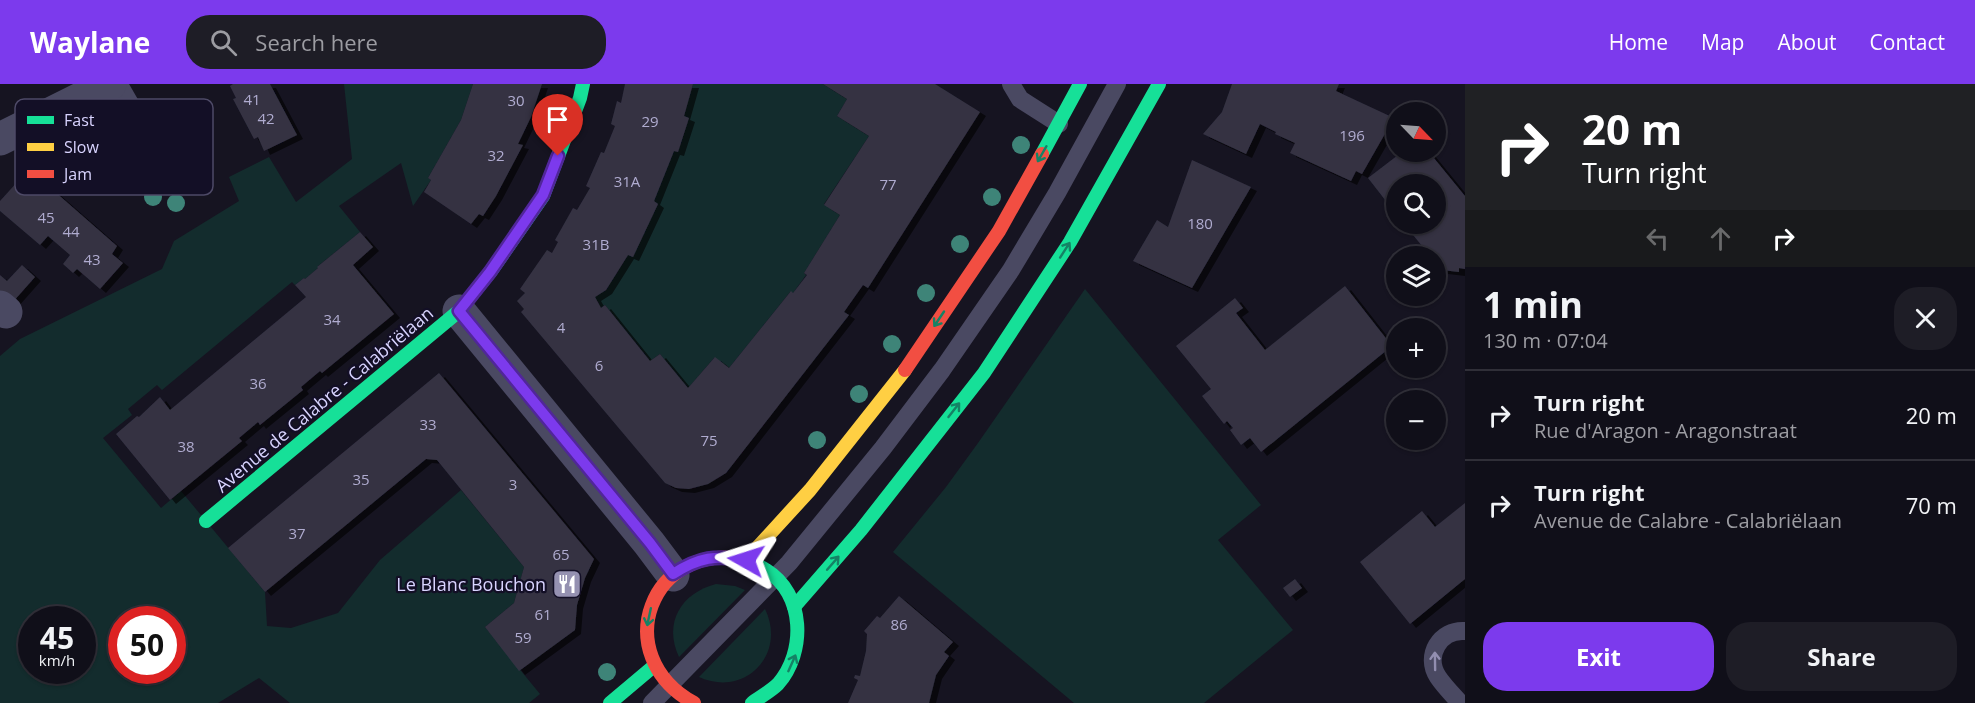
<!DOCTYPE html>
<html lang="en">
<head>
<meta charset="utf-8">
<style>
	body { margin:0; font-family:"Open Sans",sans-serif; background:#1e1d26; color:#f1f3f6; height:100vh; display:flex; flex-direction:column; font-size:22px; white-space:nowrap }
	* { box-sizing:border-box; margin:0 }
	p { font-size:20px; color:#9c9ca2 }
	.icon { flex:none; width:33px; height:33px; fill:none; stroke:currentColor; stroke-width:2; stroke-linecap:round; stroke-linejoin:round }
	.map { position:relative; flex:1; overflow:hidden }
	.sheet { display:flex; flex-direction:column; background:#100f19; width:510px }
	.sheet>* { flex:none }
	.banner { background:#202124; color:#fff; overflow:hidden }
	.needle { width:39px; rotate:115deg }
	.controls { position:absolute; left:1386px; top:18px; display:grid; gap:12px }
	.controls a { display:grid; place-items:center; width:60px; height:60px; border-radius:50%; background:#100f19; box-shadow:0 2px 4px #0004,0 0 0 2px #302f38; font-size:30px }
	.speed { position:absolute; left:18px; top:522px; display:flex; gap:12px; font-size:30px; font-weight:700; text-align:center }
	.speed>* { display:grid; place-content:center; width:78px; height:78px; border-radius:50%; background:#100f19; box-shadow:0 2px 4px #0004,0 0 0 2px #302f38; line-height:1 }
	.speed small { font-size:15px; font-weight:400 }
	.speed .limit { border:9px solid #d22; background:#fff; color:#111 }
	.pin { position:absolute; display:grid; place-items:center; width:51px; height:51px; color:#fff; margin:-62px -26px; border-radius:50% 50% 50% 0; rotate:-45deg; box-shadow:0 0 6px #0007 }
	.pin .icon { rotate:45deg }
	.me { position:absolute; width:66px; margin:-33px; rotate:276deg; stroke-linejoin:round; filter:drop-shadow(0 0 4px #0008) }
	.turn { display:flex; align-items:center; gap:21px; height:126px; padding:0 18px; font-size:27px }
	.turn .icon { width:78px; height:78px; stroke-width:2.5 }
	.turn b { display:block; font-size:42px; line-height:51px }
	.lanes { display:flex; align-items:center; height:57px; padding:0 18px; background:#0003; justify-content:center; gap:30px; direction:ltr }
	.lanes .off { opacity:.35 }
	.round { display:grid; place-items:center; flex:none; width:63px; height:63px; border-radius:24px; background:#1e1d26 }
	.summary { display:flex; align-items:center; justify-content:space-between; height:102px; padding:0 18px }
	h1 { font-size:36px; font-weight:700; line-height:45px }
	.cta { display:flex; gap:12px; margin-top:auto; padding:12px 18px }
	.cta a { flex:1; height:69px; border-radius:24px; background:#7c3aed; color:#fff; font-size:24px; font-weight:700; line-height:69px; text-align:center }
	.cta a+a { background:#1e1d26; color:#f1f3f6 }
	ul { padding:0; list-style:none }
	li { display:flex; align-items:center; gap:18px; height:90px; padding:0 18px; border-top:2px solid #302f38 }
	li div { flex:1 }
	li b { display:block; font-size:22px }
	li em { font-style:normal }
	header { display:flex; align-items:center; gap:36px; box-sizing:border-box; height:84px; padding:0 30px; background:#7c3aed; color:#fff }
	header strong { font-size:28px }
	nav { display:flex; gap:33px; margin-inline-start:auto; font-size:21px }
	.search { width:420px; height:54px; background:#1e1d26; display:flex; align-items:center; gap:15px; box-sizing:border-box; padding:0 21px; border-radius:24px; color:#9c9ca2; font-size:22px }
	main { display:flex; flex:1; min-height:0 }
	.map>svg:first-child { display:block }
</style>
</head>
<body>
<header>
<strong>Waylane</strong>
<div class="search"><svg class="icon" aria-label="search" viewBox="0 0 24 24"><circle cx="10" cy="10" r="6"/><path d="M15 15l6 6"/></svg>Search here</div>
<nav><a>Home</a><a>Map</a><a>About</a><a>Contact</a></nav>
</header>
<main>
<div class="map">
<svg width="1465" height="619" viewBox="0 0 1465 619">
	<defs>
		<filter id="shadow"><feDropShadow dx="6" dy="4" stdDeviation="0" flood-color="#0009"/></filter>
	</defs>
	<rect width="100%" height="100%" fill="#161421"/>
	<g fill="#132c2d" fill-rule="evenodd">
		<path d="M 344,0 L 473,0 L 461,36 L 428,94 L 431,96 L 413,122 L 401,79 L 339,122 L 360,148 L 318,182 L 318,184 L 305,195 L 304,194 L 295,201 L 292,198 L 162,306 L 157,301 L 128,325 L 132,331 L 103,354 L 161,424 L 181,407 L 265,508 L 267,542 L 291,544 L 338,529 L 380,476 L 461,406 L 524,483 L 514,519 L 485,543 L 540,610 L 529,619 L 290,619 L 259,594 L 218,619 L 0,619 L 0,272 L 20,255 L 162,185 L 174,157 L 239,117 L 229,93 L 269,73 L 296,118 L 352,75 ZM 32,536 L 82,536 L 82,586 L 32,586 ZM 122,536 L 172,536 L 172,586 L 122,586 Z"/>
		<path d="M 693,0 L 823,0 L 847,15 L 837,32 L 869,52 L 824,120 L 840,131 L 804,189 L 806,191 L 793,209 L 790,208 L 729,284 L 714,274 L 688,304 L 660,270 L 650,277 L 605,221 L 601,224 L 595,213 L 606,206 L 628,171 L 633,172 L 658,120 L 654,117 L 674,67 L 678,68 L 689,34 L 684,32 Z"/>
		<path d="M 1085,205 L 1261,421 L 1218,456 L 1293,546 L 1204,619 L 1074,619 L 893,468 L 946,403 L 978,359 Z"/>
		<path d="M 716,500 L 735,502 L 745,506 L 679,573 C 663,539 681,509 716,500 Z"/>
		<path d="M 765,525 C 787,570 745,614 699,593 Z"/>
	</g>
	<g fill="#343243" filter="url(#shadow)">
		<path d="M 233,0 L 270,0 L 297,51 L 264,67 L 258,53 L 254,55 L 233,15 L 236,14 L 230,2 Z"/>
		<path d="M 473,0 L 542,0 L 531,33 L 518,60 L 523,61 L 496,112 L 483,132 L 479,130 L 471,140 L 424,108 L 431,96 L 428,94 L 461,36 Z"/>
		<path d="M 625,0 L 693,0 L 684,32 L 689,34 L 678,68 L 674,67 L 654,117 L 658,120 L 633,173 L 628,171 L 606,206 L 595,213 L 601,224 L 605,221 L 650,277 L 660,270 L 688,304 L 715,273 L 729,284 L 791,207 L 793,209 L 807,191 L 804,189 L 840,131 L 824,121 L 869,52 L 837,32 L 847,15 L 823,0 L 935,0 L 980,28 L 868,204 L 863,201 L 844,228 L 849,231 L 726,389 L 708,400 L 689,405 L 676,404 L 665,399 L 521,228 L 524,225 L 517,217 L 525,209 L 520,205 L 547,166 L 552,169 L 558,158 L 555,156 L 573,124 L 577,126 L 590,104 L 586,102 L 601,68 L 604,69 L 615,42 L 611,40 L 617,17 L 621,19 Z"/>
		<path d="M 1232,0 L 1339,0 L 1336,7 L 1394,34 L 1362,90 L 1356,87 L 1351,97 L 1290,69 L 1295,59 L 1275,50 L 1276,48 L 1260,40 L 1246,70 L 1203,50 L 1222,28 Z"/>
		<path d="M 1402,68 L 1429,68 L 1465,112 L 1465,185 L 1459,184 L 1459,188 L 1442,186 L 1442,183 L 1436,172 L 1429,167 L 1427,168 L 1404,140 L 1436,140 L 1436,100 L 1396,100 L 1396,130 L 1368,94 Z"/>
		<path d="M 1192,76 L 1251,103 L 1192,204 L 1133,177 L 1157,136 L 1168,143 Z"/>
		<path d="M 29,85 L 117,162 L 112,170 L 123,179 L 100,205 L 77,185 L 73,189 L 63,180 L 70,171 L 48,152 L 40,161 L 0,127 L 0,117 Z"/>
		<path d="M 360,148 L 373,163 L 353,181 L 394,230 L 322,289 L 320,287 L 301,303 L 303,306 L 260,341 L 258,338 L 239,354 L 242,357 L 170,416 L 116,350 L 137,332 L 139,333 L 160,313 L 170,326 L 306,213 L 295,201 L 304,194 L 305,195 L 318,184 L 317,183 Z"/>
		<path d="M 22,181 L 35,193 L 12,219 L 0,208 L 0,191 L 7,197 Z"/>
		<path d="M 1345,202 L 1392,262 L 1261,368 L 1250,354 L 1241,361 L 1230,346 L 1233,344 L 1227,337 L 1224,340 L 1202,312 L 1211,305 L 1176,262 L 1235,214 L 1243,224 L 1236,229 L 1265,266 Z"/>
		<path d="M 439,289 L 594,475 L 585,494 L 577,521 L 575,546 L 519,587 L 485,543 L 514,519 L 524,483 L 437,376 L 426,375 L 265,508 L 228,464 Z"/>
		<path d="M 1465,419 L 1465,495 L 1410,540 L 1360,478 L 1422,427 L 1435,443 Z"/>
		<path d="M 1295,495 L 1302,504 L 1290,513 L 1283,504 Z"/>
		<path d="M 899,512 L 953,558 L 944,568 L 949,572 L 936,591 L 929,619 L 848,619 L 858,596 L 854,594 L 855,591 L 860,592 L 866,567 L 867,550 L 864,547 L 877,532 L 880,534 Z"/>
	</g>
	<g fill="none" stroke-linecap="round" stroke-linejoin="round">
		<g stroke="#4a4962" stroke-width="18">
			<path d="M 1011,0 L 1020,15 L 1059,40"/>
			<path d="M 652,619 L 789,479 L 883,364 L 942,286 L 1011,186 L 1057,109 L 1117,0"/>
			<path d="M 1460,619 C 1453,611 1444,602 1438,593 C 1424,572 1440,545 1465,547"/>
		</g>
		<g stroke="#4a4962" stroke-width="33">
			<path d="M 110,0 L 140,52"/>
			<path d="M 0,55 L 110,0"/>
			<path d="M 0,223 L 6,228"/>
			<path d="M 459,227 L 649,459 L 673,491"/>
		</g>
		<g stroke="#16e098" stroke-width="14">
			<path d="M 1042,70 L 1080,0"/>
			<path d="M 206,437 L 459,227 L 491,187 L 543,112 L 580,14 L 583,0"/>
			<path d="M 746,476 C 752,479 760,482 766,486 C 805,510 806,568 778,600 C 771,607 760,613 752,619"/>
			<path d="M 794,523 L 861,446 L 984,289 L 1070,158 L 1159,0"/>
			<path d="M 610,619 L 654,582"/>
		</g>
		<path stroke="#ffcf43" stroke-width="14" d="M 746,476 L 810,406 L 905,286"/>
		<g stroke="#f24e42" stroke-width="14">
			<path d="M 905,286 L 999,147 L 1042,70"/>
			<path d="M 694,619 C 607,571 651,455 746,476"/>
		</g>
	</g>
	<g fill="#3e8478">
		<circle cx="1021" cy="61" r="9"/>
		<circle cx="153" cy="113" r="9"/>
		<circle cx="992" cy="113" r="9"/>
		<circle cx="176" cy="119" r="9"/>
		<circle cx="960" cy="160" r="9"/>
		<circle cx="926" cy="209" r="9"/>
		<circle cx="892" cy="260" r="9"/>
		<circle cx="859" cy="310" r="9"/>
		<circle cx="817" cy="356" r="9"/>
		<circle cx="607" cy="588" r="9"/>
	</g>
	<defs><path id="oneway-shaft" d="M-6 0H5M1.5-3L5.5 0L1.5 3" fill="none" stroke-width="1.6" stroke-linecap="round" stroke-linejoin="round" transform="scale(1.5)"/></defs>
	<g stroke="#158265">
		<use href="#oneway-shaft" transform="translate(1042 70) rotate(120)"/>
		<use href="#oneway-shaft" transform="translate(1065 166) rotate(-57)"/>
		<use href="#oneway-shaft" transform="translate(939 235) rotate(124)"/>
		<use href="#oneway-shaft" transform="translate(954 326) rotate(-52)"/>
		<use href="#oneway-shaft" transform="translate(833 479) rotate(-49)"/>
		<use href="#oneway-shaft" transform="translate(649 533) rotate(102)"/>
		<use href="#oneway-shaft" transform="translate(792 579) rotate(-66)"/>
	</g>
	<use stroke="#928eb0" href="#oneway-shaft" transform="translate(1435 577) rotate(-91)"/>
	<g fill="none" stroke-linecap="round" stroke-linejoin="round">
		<g stroke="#51269a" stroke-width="15">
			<path id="route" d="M 558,72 L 543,111 L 490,188 L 459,227 L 650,459 L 673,490 C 699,473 716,471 746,476"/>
		</g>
		<use href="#route" stroke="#7c3aed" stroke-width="10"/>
	</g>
	<defs>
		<g id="restaurant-square" transform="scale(1.5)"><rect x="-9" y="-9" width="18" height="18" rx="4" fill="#9591b1" stroke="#130f26"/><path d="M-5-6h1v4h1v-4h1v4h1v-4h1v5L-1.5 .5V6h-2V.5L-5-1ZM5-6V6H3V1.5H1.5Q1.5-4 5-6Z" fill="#fff"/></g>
	</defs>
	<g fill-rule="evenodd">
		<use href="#restaurant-square" x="567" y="500"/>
	</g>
	<g text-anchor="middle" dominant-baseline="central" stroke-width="4.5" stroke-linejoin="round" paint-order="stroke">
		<g font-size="15" fill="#b0acd0">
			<text x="252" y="15">41</text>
			<text x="516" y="16">30</text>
			<text x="266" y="34">42</text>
			<text x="650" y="37">29</text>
			<text x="1352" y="51">196</text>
			<text x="496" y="71">32</text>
			<text x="627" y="97">31A</text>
			<text x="888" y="100">77</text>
			<text x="46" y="133">45</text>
			<text x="1200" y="139">180</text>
			<text x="71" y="147">44</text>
			<text x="596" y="160">31B</text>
			<text x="92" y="175">43</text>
			<text x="332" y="235">34</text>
			<text x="561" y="243">4</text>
			<text x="599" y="281">6</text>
			<text x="258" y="299">36</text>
			<text x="428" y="340">33</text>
			<text x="709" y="356">75</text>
			<text x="186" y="362">38</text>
			<text x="361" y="395">35</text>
			<text x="513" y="400">3</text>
			<text x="297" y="449">37</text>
			<text x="561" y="470">65</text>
			<text x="543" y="530">61</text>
			<text x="899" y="540">86</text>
			<text x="523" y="553">59</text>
		</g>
		<g font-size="18" fill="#d9d4ff" stroke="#130f26">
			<text transform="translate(324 315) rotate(-40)">Avenue de Calabre - Calabriëlaan</text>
		</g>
		<g font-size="18" fill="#d9d4ff" stroke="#130f26" text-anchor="end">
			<text x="546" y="500">Le Blanc Bouchon</text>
		</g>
	</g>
	<rect x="15" y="15" width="198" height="96" rx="9" fill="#130f26" stroke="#4e4a67" stroke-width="1.5"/>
	<rect x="27" y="32" width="27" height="8" fill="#16e098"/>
	<rect x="27" y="59" width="27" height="8" fill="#ffcf43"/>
	<rect x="27" y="86" width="27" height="8" fill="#f24e42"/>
	<g font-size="16" fill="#d9d4ff">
		<text x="64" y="42">Fast</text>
		<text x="64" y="69">Slow</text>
		<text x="64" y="96">Jam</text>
	</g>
</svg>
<div class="controls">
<a><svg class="needle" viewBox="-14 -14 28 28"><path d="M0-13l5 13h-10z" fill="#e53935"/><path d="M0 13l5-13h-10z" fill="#9c9ca2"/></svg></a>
<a><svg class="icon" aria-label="search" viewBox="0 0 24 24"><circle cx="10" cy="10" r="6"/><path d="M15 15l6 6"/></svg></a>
<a><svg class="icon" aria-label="layers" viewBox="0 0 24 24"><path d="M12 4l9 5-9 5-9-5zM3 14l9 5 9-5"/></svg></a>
<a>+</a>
<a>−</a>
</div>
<div class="speed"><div>45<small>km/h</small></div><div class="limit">50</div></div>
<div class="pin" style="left:558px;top:72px;background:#d93025"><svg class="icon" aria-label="arrive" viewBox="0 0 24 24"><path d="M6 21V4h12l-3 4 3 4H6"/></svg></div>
<svg class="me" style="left:746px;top:476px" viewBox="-20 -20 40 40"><path d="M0-17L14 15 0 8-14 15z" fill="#7c3aed" stroke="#fff" stroke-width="4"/></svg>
</div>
<section class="sheet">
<div class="banner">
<div class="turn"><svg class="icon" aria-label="right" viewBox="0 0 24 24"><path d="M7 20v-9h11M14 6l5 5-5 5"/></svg><div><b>20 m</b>Turn right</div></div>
<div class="lanes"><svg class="icon off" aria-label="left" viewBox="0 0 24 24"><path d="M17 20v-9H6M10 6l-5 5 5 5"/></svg><svg class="icon off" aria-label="ahead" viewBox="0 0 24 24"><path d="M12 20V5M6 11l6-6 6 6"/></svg><svg class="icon" aria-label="right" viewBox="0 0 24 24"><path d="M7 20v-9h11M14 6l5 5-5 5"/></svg></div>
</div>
<div class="summary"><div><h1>1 min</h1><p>130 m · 07:04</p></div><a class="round"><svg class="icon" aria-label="close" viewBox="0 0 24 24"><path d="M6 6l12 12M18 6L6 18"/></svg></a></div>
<ul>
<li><svg class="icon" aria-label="right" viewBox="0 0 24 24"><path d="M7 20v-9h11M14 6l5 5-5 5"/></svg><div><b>Turn right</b><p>Rue d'Aragon - Aragonstraat</p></div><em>20 m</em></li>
<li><svg class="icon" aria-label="right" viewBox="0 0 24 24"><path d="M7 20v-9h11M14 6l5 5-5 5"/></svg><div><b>Turn right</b><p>Avenue de Calabre - Calabriëlaan</p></div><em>70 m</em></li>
</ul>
<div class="cta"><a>Exit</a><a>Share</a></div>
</section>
</main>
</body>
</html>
